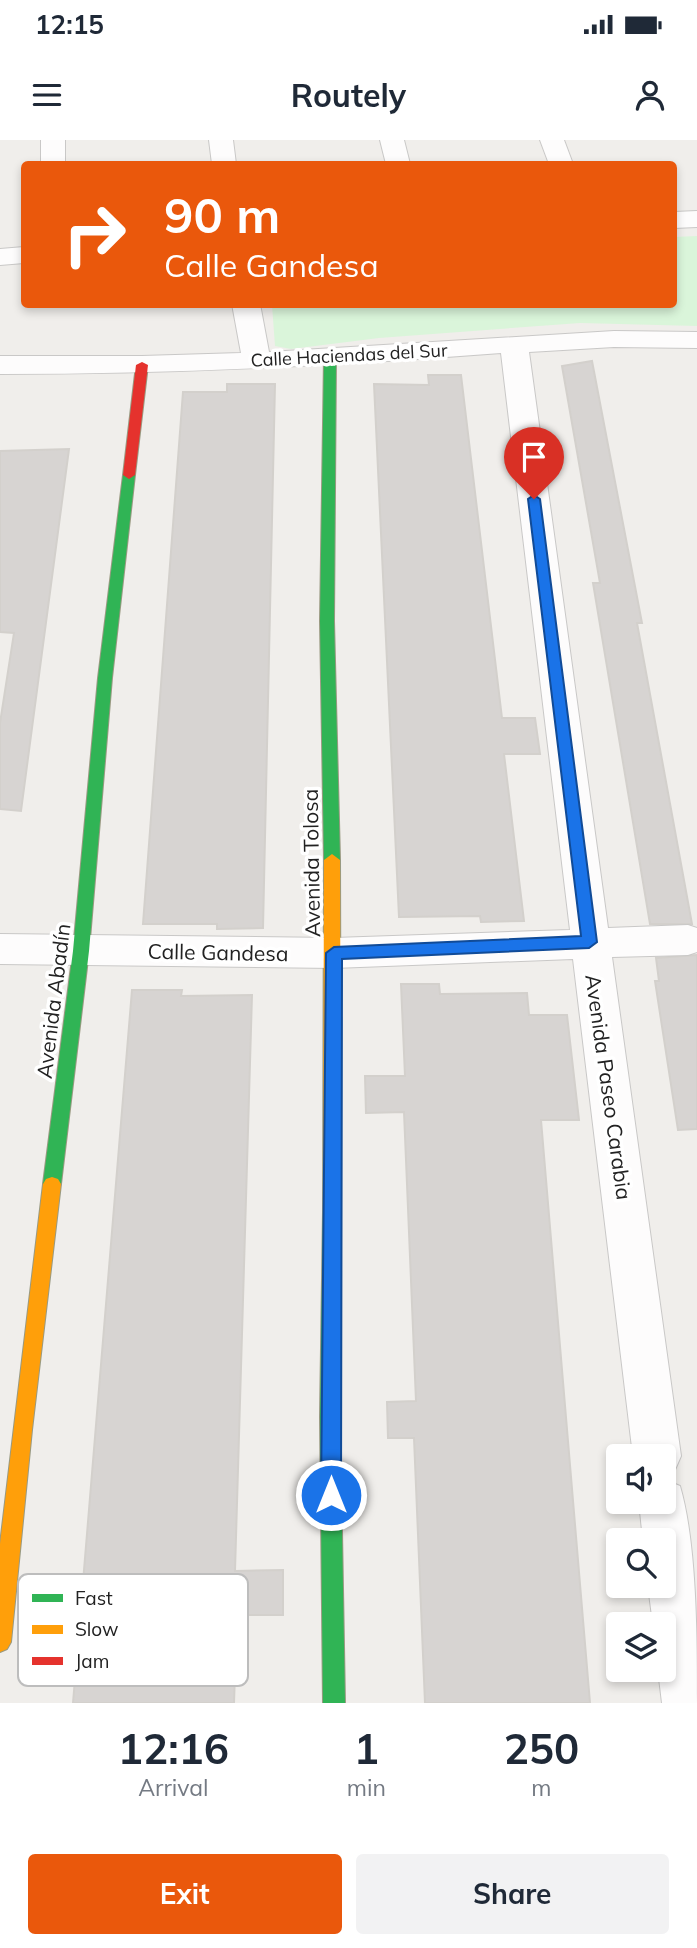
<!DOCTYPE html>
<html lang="en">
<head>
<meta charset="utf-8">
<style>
	body { margin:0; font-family:Mulish,sans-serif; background:#f2f2f3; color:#1f2937; height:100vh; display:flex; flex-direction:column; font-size:26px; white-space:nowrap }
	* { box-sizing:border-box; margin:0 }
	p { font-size:23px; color:#747a83 }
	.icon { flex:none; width:38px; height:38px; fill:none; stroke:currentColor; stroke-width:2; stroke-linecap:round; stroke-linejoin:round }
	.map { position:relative; height:1563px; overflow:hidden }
	.drawer { display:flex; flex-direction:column; background:#fff; flex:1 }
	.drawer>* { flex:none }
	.hud { position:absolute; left:21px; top:21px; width:656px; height:147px; border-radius:7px; box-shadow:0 4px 10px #0003; background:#ea580c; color:#fff; overflow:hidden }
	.controls { position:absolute; left:606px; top:1304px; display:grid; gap:14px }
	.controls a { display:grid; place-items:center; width:70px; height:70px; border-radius:7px; background:#fff; box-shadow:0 4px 10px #0003; font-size:35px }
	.pin { position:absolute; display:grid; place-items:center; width:60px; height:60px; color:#fff; margin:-72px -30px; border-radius:50% 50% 50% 0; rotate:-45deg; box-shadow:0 0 7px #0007 }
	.pin .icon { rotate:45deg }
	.me { position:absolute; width:77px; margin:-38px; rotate:0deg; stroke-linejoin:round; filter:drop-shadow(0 0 5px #0008) }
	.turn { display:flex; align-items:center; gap:24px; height:147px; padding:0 28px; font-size:32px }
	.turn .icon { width:91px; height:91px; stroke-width:2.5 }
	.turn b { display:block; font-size:49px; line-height:60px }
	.eta { display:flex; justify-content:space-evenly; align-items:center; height:119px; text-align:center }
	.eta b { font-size:42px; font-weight:700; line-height:49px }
	.button { display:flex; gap:14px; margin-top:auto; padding:14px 28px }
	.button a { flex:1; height:80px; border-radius:7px; background:#ea580c; color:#fff; font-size:28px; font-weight:700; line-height:80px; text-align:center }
	.button a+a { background:#f2f2f3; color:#1f2937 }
	.status { display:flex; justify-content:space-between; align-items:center; height:49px; padding:0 35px; background:#fff; direction:ltr }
	.status svg { height:19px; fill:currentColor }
	header { display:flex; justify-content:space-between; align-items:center; height:91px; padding:0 28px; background:#fff; font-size:32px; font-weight:700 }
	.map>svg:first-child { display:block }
</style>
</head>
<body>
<div class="status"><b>12:15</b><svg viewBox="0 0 49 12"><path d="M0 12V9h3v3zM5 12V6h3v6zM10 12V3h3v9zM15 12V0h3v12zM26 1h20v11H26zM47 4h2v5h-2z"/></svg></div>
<header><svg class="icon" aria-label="menu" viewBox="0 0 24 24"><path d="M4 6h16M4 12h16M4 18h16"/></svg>Routely<svg class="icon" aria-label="person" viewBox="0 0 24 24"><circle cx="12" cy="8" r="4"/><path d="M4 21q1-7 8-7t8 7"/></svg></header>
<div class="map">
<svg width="697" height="1563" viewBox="0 0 697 1563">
	<rect width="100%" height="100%" fill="#f0eeeb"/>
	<path fill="#daf5da" d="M 697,96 L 697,186 L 580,183 L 379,198 L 291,209 L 275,206 L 272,165 L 674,164 L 674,97 Z"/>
	<g fill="#d7d4d2" stroke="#d3d0cc" stroke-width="2">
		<path d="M 592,221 L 642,483 L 637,483 L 692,784 L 650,784 L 593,443 L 600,443 L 562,226 Z"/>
		<path d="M 428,235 L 461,235 L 502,578 L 535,578 L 540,614 L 504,614 L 524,781 L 481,782 L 480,776 L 399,777 L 374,244 L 429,245 Z"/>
		<path d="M 227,244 L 275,244 L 263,788 L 217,789 L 217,784 L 143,784 L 183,252 L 227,252 Z"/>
		<path d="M 69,309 L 21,671 L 0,669 L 0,583 L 14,493 L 0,492 L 0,311 Z"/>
		<path d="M 697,815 L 697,989 L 678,990 L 655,841 L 659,841 L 656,818 Z"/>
		<path d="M 401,844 L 439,844 L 440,854 L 527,853 L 529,875 L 567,875 L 579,980 L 541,980 L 590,1563 L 425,1563 L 414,1298 L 388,1298 L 387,1262 L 416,1261 L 404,972 L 366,973 L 365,936 L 405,936 Z"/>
		<path d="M 132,850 L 182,850 L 181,856 L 252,855 L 235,1431 L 283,1430 L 283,1475 L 237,1475 L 234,1563 L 73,1563 Z"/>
	</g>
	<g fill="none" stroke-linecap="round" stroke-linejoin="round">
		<g stroke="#c9c8c7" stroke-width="2">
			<g id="street">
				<rect x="41" y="0" width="24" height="24"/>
				<path d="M 209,0 L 233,0 L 236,24 L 212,24 Z"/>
				<path d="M 380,0 L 404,0 L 410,24 L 386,24 Z"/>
				<path d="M 540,0 L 564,0 L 573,24 L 549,24 Z"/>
				<path d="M 697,71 L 697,87 L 674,88 L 674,72 Z"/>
				<path d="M 24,107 L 24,123 L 0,125 L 0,109 Z"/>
				<path d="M 232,164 L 260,164 L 269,212 L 614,191 L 697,192 L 697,208 L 614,207 L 529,212 L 608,788 L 688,785 L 697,788 L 697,812 L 688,815 L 612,817 L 681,1316 L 674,1332 L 663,1336 L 663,1316 L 633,1316 L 573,819 L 334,828 L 0,824 L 0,794 L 334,798 L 570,790 L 501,213 C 334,226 168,234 0,234 L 0,216 L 142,216 L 241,213 Z"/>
				<path d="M 663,1339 L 680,1346 C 697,1404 697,1499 697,1563 L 662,1563 L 658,1530 L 663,1530 L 663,1484 L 653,1484 L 648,1446 L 663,1446 L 663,1400 L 643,1400 L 639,1362 L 663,1362 Z"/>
			</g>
		</g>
		<g stroke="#999a82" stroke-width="2">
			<g id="fast">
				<path d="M 330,215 L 336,218 L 334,481 L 340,720 L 332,726 L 324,720 L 320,481 L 324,218 Z"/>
				<path d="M 129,331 L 135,335 L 112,538 L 89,811 L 61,1044 L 58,1049 L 52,1051 L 46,1049 L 43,1044 L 73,811 L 98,538 L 123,335 Z"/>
				<path d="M 332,1064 L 338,1067 L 341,1072 L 340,1277 L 345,1563 L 323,1563 L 320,1277 L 323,1072 L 326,1067 Z"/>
			</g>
		</g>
		<g stroke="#999a82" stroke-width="2">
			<g id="slow">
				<path d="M 332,714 L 340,720 L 341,1072 L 338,1077 L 332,1080 L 326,1077 L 323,1072 L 324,720 Z"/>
				<path d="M 52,1037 L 58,1039 L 61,1044 L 32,1290 L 11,1502 L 7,1509 L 0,1512 L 0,1404 L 43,1044 L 46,1039 Z"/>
			</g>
		</g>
		<g stroke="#999a82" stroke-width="2">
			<path id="jam" d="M 142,222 L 148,225 L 135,335 L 129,339 L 123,335 L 136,225 Z"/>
		</g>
		<use href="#street" fill="#fdfcfc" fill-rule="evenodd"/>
		<use href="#fast" fill="#30b455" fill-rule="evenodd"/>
		<use href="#slow" fill="#ff9f0a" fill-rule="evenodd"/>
		<use href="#jam" fill="#e5322d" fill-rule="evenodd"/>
	</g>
	<path fill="#1a73e8" stroke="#114b97" stroke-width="2" d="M 534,355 L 540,359 L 597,802 L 589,808 L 342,819 L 341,1355 L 338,1362 L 331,1364 L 324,1362 L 321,1355 L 326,813 L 334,807 L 581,796 L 528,359 Z"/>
	<g text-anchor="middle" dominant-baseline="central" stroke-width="7" stroke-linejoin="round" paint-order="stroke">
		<g font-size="18" fill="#222" stroke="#fff">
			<text transform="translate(349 215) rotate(-3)">Calle Haciendas del Sur</text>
		</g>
		<g font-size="21" fill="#222" stroke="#fff">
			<text transform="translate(311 723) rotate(-91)">Avenida Tolosa</text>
			<text transform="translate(218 812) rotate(1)">Calle Gandesa</text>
			<text transform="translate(53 861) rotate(-83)">Avenida Abadín</text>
			<text transform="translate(609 947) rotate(82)">Avenida Paseo Carabia</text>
		</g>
	</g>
	<rect x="18" y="1434" width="230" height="112" rx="10" fill="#fff" stroke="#bdbdbd" stroke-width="2"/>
	<rect x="32" y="1454" width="31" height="8" fill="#30b455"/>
	<rect x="32" y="1485" width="31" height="9" fill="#ff9f0a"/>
	<rect x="32" y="1517" width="31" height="8" fill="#e5322d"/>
	<g font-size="19" fill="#222">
		<text x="75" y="1465">Fast</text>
		<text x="75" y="1496">Slow</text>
		<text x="75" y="1528">Jam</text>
	</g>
</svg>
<div class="controls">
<a><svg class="icon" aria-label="sound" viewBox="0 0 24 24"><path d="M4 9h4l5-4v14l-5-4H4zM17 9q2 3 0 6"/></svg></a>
<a><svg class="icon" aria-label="search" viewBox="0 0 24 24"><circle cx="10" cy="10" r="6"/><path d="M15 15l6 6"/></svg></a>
<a><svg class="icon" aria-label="layers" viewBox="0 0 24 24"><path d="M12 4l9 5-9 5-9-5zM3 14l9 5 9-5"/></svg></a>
</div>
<div class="pin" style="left:534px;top:359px;background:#d93025"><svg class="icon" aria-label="arrive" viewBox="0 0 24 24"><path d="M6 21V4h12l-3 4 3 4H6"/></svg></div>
<svg class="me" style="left:331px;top:1355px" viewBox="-20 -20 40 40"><circle r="17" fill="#1a73e8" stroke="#fff" stroke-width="3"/><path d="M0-11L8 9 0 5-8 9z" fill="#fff"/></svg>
<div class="hud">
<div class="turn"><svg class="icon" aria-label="right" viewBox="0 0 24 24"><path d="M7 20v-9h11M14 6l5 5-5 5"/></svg><div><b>90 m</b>Calle Gandesa</div></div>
</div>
</div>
<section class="drawer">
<div class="eta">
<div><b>12:16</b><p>Arrival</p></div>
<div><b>1</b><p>min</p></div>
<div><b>250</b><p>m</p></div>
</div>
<div class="button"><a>Exit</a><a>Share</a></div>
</section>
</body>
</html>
